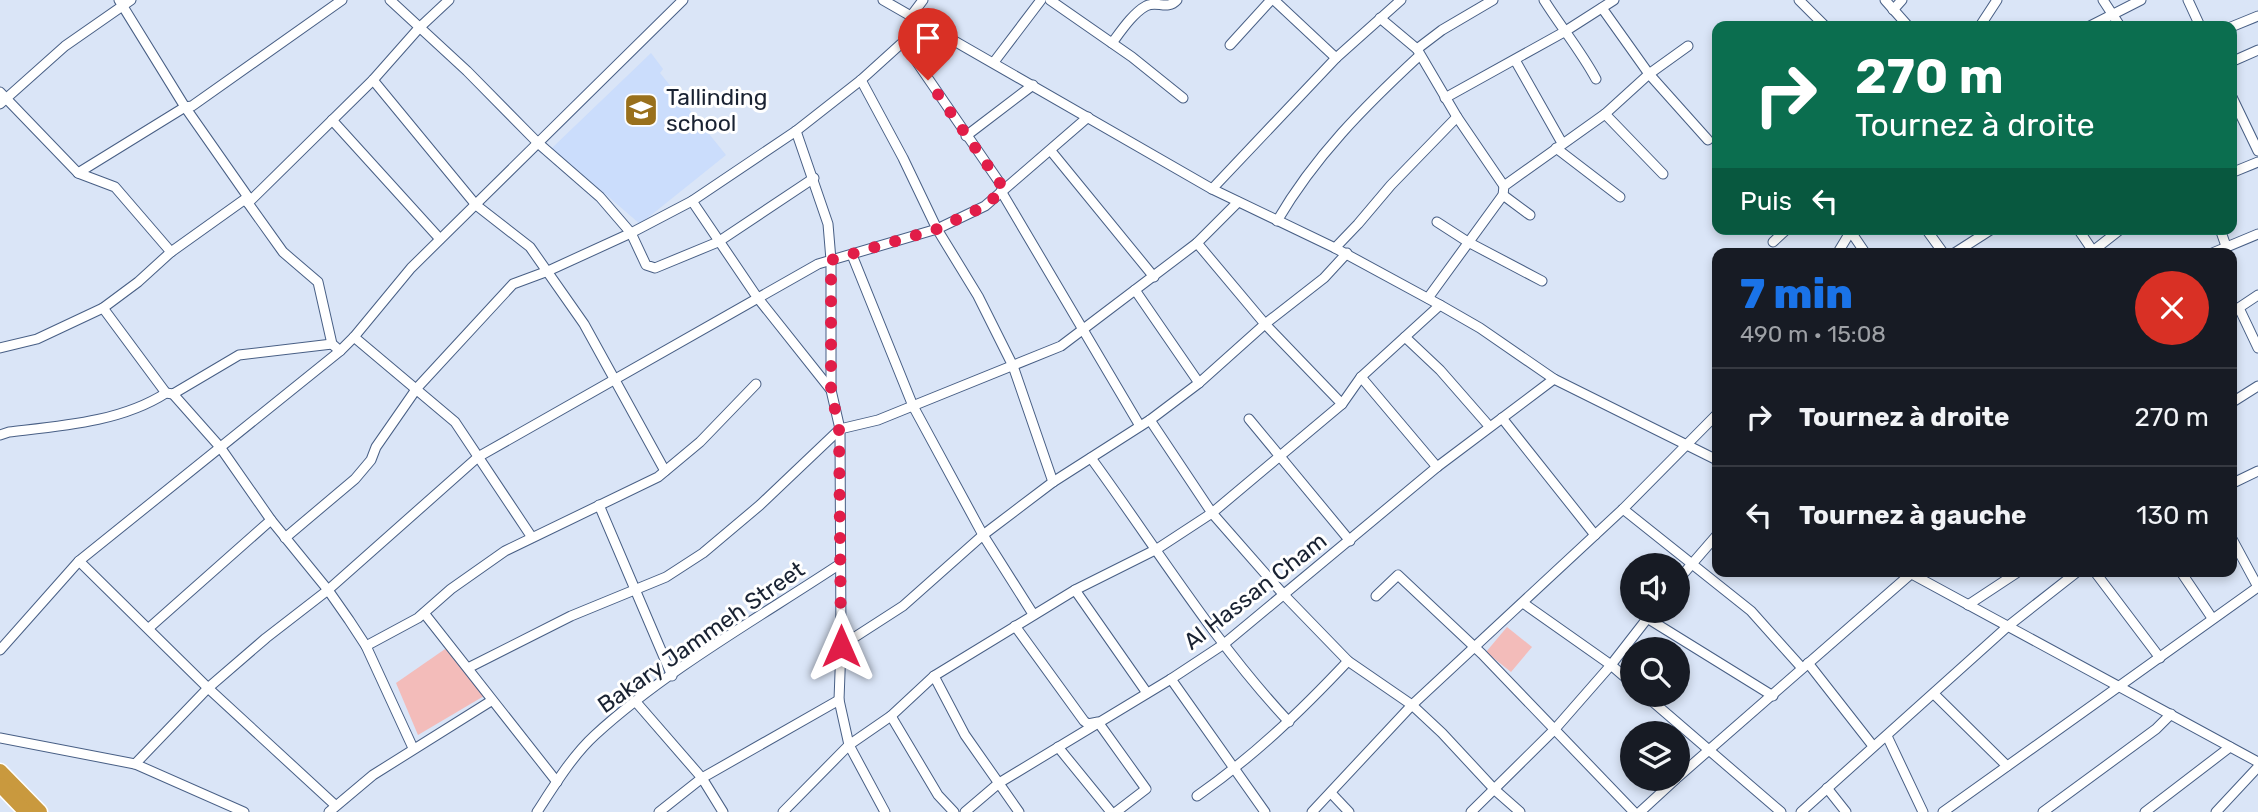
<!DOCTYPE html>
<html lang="fr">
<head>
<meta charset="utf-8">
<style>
	body { margin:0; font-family:Rubik,sans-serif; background:#242831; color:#f1f3f6; height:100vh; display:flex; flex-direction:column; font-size:26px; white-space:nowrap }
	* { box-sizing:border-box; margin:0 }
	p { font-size:23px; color:#9ea1a6 }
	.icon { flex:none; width:38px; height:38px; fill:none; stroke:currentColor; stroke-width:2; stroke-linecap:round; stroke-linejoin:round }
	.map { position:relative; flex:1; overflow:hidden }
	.details { position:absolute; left:1712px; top:248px; width:525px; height:329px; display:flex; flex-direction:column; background:#171b24; border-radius:14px; box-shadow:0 4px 10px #0003 }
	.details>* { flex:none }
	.guide { position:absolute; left:1712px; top:21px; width:525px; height:214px; border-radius:14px; box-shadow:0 4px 10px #0003; background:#0b6e4f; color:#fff; overflow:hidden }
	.fabs { position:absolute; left:1620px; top:553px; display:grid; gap:14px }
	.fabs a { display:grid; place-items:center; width:70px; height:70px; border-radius:50%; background:#171b24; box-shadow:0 4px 10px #0003; font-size:35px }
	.pin { position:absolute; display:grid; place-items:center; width:60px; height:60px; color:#fff; margin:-72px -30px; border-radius:50% 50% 50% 0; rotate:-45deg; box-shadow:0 0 7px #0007 }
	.pin .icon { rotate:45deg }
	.me { position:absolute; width:77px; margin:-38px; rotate:0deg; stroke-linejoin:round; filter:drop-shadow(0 0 5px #0008) }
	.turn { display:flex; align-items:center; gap:24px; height:147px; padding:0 28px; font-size:32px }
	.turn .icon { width:91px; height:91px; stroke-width:2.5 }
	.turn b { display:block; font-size:49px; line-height:60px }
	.then { display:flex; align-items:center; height:66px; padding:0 28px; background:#0003; gap:14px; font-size:26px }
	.round { display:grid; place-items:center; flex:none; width:74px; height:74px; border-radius:37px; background:#242831 }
	.overview { display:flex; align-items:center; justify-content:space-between; height:119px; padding:0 28px }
	h1 { font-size:42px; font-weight:800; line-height:52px; color:#1a73e8 }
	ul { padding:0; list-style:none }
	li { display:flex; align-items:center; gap:21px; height:98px; padding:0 28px; border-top:2px solid #363941 }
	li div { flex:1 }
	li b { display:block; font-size:26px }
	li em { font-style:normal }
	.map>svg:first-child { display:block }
</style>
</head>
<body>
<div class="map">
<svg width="2258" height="812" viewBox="0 0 2258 812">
	<rect width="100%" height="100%" fill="#dae5f7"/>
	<path fill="#cbddfc" d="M 651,53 L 663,69 L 660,73 L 726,155 L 640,224 L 552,148 Z"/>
	<g fill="#f3bcba">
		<path d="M 1507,627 L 1532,647 L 1511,672 L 1486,652 Z"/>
		<path d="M 448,647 L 484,696 L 418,735 L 396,683 Z"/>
	</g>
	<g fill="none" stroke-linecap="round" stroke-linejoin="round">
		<g stroke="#485f85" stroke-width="11">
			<g id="minor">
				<path d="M 119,0 L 185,107 L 248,197 L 248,203 L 283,252 L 318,282 L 332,344 L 340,351"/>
				<path d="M 390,0 L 467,71 L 538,143 L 600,197 L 631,233 L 646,265 L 655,268 L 718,242 L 814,178"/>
				<path d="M 883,0 L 1212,189 L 1335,248 L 1440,305 L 1480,328 L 1554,379 L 1717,460"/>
				<path d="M 1050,0 L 1132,57 L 1183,98"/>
				<path d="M 1274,0 L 1336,58"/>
				<path d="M 1544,0 C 1561,27 1581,51 1596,79"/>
				<path d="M 1799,0 L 1825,26"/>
				<path d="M 1885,0 L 1908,26"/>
				<path d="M 2103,0 L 2120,26"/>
				<path d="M 2188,0 L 2200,26"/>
				<path d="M 1602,8 L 1649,74 L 1708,140"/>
				<path d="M 1893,10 L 1902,0"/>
				<path d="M 911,16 L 923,0"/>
				<path d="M 1380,18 L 1417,49 L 1457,117 L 1504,186"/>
				<path d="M 1980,26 L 1997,0"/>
				<path d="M 2090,26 L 2141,0"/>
				<path d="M 2231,27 L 2258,16"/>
				<path d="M 903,42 L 1004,189"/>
				<path d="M 1112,43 C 1121,31 1133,13 1146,6 C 1157,0 1167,11 1177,0"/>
				<path d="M 1230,45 L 1271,0"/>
				<path d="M 1417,49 L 1442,30 L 1493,0"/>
				<path d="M 1515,60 L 1562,143"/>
				<path d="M 994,62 L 1041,0"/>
				<path d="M 2231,62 L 2258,50"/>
				<path d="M 373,80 L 476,205 L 530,247 L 584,324 L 665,471"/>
				<path d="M 861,80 L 903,158 L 937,229 L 978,296 L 1013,366 L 1053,482"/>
				<path d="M 0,92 L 78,173 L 115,187 L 171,252"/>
				<path d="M 2231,95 L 2258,151"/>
				<path d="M 1445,98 L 1564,32 L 1614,0"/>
				<path d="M 0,104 L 65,46 L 131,0"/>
				<path d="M 1605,114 L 1663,174"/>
				<path d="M 332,120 L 440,239"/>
				<path d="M 796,131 L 828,224 L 831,260 L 831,390 L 840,429 L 841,646 L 839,700 L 849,745 L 885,812"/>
				<path d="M 966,136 L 1033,85"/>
				<path d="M 1556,148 L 1620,197"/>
				<path d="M 1051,151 L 1154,277"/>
				<path d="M 78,173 L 185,107 L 192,106 L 342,0"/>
				<path d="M 2231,173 L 2258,162"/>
				<path d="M 1212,189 L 1336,58 L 1401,0"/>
				<path d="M 1001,191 L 1140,426"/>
				<path d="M 1503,195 L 1530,215"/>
				<path d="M 692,201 L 757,297 L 831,390"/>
				<path d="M 248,203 L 373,80 L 419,28 L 449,0"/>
				<path d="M 1277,221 C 1315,156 1364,107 1419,56"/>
				<path d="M 1437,222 L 1468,242 L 1542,281"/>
				<path d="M 1849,229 L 1866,254"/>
				<path d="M 1926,229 L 1944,254"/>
				<path d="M 2078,229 L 2095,254"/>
				<path d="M 2220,229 L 2226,246"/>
				<path d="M 1773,242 L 1787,229"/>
				<path d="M 1197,243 L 1265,324 L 1342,404"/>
				<path d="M 1335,248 L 1358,224 L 1391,185 L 1457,117"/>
				<path d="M 1837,254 L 1852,229"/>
				<path d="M 1953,254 L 1992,229"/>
				<path d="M 2089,254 L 2121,229"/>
				<path d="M 2210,254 L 2258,234"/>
				<path d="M 852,255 L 913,406 L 983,535 L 1033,614"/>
				<path d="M 1135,290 L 1199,383"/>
				<path d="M 1428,298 L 1503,195 L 1504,186 L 1605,114 L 1649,74 L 1688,46"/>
				<path d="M 103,308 L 166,393"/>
				<path d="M 2239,308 L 2258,348"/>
				<path d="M 2231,313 L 2258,295"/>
				<path d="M 354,337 L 455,422 L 531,536"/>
				<path d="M 1405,337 L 1440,370 L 1489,426"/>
				<path d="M 0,348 L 37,339 L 103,308 L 138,282 L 171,252 L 248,197"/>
				<path d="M 1361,377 L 1437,467"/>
				<path d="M 173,394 L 220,447 L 271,520 L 328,590 L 349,620 L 366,646 L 413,748"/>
				<path d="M 2231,403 L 2258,386"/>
				<path d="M 1502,418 L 1595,535"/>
				<path d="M 1249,419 L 1350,541"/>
				<path d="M 1150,420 L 1212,513 L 1284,595 L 1348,661 L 1412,705 L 1442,733 L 1495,790 L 1520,812"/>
				<path d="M 0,435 L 9,432 C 61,426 121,422 166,393 L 173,394 L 239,355 L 332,344"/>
				<path d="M 1091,458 C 1156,547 1214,642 1289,722"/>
				<path d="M 2231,484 L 2258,471"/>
				<path d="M 599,505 L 672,676"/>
				<path d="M 1623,509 L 1751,611 L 1802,668"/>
				<path d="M 2231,537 L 2258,587"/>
				<path d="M 285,538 L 355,479 L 371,460 L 376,447 L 417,388 L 513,284 L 548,271 L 631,233 L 692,201 L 796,131 L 861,80 L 903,42 L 921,22"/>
				<path d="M 79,561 L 208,688 L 335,805"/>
				<path d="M 1908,572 L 2258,762"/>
				<path d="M 2095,572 L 2160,658"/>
				<path d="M 2181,572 L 2212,618"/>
				<path d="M 1678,580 L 1717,535"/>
				<path d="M 1075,590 L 1147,693"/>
				<path d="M 1376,596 L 1398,575 L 1482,654 L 1634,812"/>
				<path d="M 1523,603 L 1611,665 L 1633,684"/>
				<path d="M 1968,605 L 2018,572"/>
				<path d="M 424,613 L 557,782"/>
				<path d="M 1647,618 L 1773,696"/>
				<path d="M 1015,626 L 1084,721 L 1088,724 L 1098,722 L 1146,789 L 1116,812"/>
				<path d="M 149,628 L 271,520"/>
				<path d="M 366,646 L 418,618 L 451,589 L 505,551 L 658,477 L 700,442 L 756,384"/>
				<path d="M 841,646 L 903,606 L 983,535 L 1053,482 L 1150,420 L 1199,383 L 1265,324 L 1324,278 L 1347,253"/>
				<path d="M 0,650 L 79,561 L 340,351 L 354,337 L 411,268 L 683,0"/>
				<path d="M 1808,663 L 1873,746"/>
				<path d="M 468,668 L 571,616 L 666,577 L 703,553 L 760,505 L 840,429 L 878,420 L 1061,346 L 1197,243 L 1238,202"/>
				<path d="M 934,676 L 965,735 L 1019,812"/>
				<path d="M 1171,679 L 1265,812"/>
				<path d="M 1934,694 L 2007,766"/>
				<path d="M 1645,695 L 1781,812"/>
				<path d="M 636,702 L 702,778 L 723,812"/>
				<path d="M 891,716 L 938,795 L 954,812"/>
				<path d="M 1887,736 L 1923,812"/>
				<path d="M 0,738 L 135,764 L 244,812"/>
				<path d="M 1058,747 L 1111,812"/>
				<path d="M 135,764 L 208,688 L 266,638 L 328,590 L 478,457 L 818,264 L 937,229 L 985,206 L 1088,117"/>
				<path d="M 1678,777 L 1913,572"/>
				<path d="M 1827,788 L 1846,812"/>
				<path d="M 1331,793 L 1349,812"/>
				<path d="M 1197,796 C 1254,756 1300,712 1348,661"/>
				<path d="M 329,812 L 373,775 L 491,701"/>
				<path d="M 537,812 C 554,786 572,756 595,735 C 666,670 760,617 840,564"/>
				<path d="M 659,812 L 702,778 L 839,700"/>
				<path d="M 783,812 L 849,745 L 891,716 L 934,676 L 1075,590 L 1157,549 L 1212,513 L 1342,404 L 1361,377 L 1440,305"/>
				<path d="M 965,812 L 999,783 L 1171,679 L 1224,644 L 1437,467 L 1554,379"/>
				<path d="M 1312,812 L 1412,705 L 1623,509 L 1717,414"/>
				<path d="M 1471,812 L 1555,729 L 1611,665 L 1653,611"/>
				<path d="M 1640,812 L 1676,779"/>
				<path d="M 1801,812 L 2007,627 L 2077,572"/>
				<path d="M 1943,812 L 2258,587"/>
				<path d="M 2043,812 L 2156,729 L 2171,714"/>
				<path d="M 2145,812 L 2230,747"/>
				<path d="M 2216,812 L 2258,767"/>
			</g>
		</g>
		<g stroke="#fff" stroke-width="17">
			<g id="highway">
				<path d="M 0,771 L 40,812"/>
				<path d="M 0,785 L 26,812"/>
			</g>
		</g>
		<use href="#minor" stroke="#fff" stroke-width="9"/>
		<use href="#highway" stroke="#c9993e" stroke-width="14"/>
	</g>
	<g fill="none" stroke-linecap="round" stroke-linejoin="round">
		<path stroke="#e11d48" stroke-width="12" stroke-dasharray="0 21.6" d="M 841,646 L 839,429 L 831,390 L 831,260 L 937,229 L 985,206 L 1004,189 L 928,80"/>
	</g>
	<defs>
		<g id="school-square" transform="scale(1.75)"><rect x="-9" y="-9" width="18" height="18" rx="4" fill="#99701d" stroke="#fff"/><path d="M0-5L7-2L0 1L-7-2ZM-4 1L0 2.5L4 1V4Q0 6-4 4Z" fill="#fff"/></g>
	</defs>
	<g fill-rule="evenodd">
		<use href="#school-square" x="641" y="110"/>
	</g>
	<g text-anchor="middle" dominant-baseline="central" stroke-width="6" stroke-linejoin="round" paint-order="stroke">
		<g font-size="23" fill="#192232" stroke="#fff" text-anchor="start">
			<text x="666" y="97">Tallinding<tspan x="666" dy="26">school</tspan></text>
		</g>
		<g font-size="23" fill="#192232" stroke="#fff">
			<text transform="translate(1255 591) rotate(-38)">Al Hassan Cham</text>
			<text transform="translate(701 637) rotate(-35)">Bakary Jammeh Street</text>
		</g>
	</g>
</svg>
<div class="fabs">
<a><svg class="icon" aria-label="sound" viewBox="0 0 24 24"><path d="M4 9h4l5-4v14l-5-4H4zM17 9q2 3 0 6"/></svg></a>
<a><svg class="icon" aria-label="search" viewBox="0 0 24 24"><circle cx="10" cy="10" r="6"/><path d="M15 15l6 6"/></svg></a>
<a><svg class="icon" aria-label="layers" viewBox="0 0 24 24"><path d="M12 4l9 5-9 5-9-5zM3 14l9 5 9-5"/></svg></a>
</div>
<div class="pin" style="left:928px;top:80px;background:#d93025"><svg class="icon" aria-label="arrive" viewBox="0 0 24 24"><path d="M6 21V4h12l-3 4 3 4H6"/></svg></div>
<svg class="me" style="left:841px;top:646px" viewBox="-20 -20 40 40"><path d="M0-17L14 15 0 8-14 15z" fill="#e11d48" stroke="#fff" stroke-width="4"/></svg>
<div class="guide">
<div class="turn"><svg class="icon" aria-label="right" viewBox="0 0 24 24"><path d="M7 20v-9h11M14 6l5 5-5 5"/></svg><div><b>270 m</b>Tournez à droite</div></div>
<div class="then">Puis<svg class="icon" aria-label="left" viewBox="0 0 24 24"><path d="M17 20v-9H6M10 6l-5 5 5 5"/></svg></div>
</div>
<section class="details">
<div class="overview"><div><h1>7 min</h1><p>490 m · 15:08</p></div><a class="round" style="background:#d93025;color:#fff"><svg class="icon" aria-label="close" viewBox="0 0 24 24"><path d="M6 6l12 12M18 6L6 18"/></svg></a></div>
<ul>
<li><svg class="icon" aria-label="right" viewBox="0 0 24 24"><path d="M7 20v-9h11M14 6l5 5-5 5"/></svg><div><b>Tournez à droite</b></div><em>270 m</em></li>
<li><svg class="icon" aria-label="left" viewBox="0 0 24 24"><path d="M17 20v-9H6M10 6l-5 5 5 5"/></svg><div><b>Tournez à gauche</b></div><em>130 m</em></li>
</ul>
</section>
</div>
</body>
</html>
